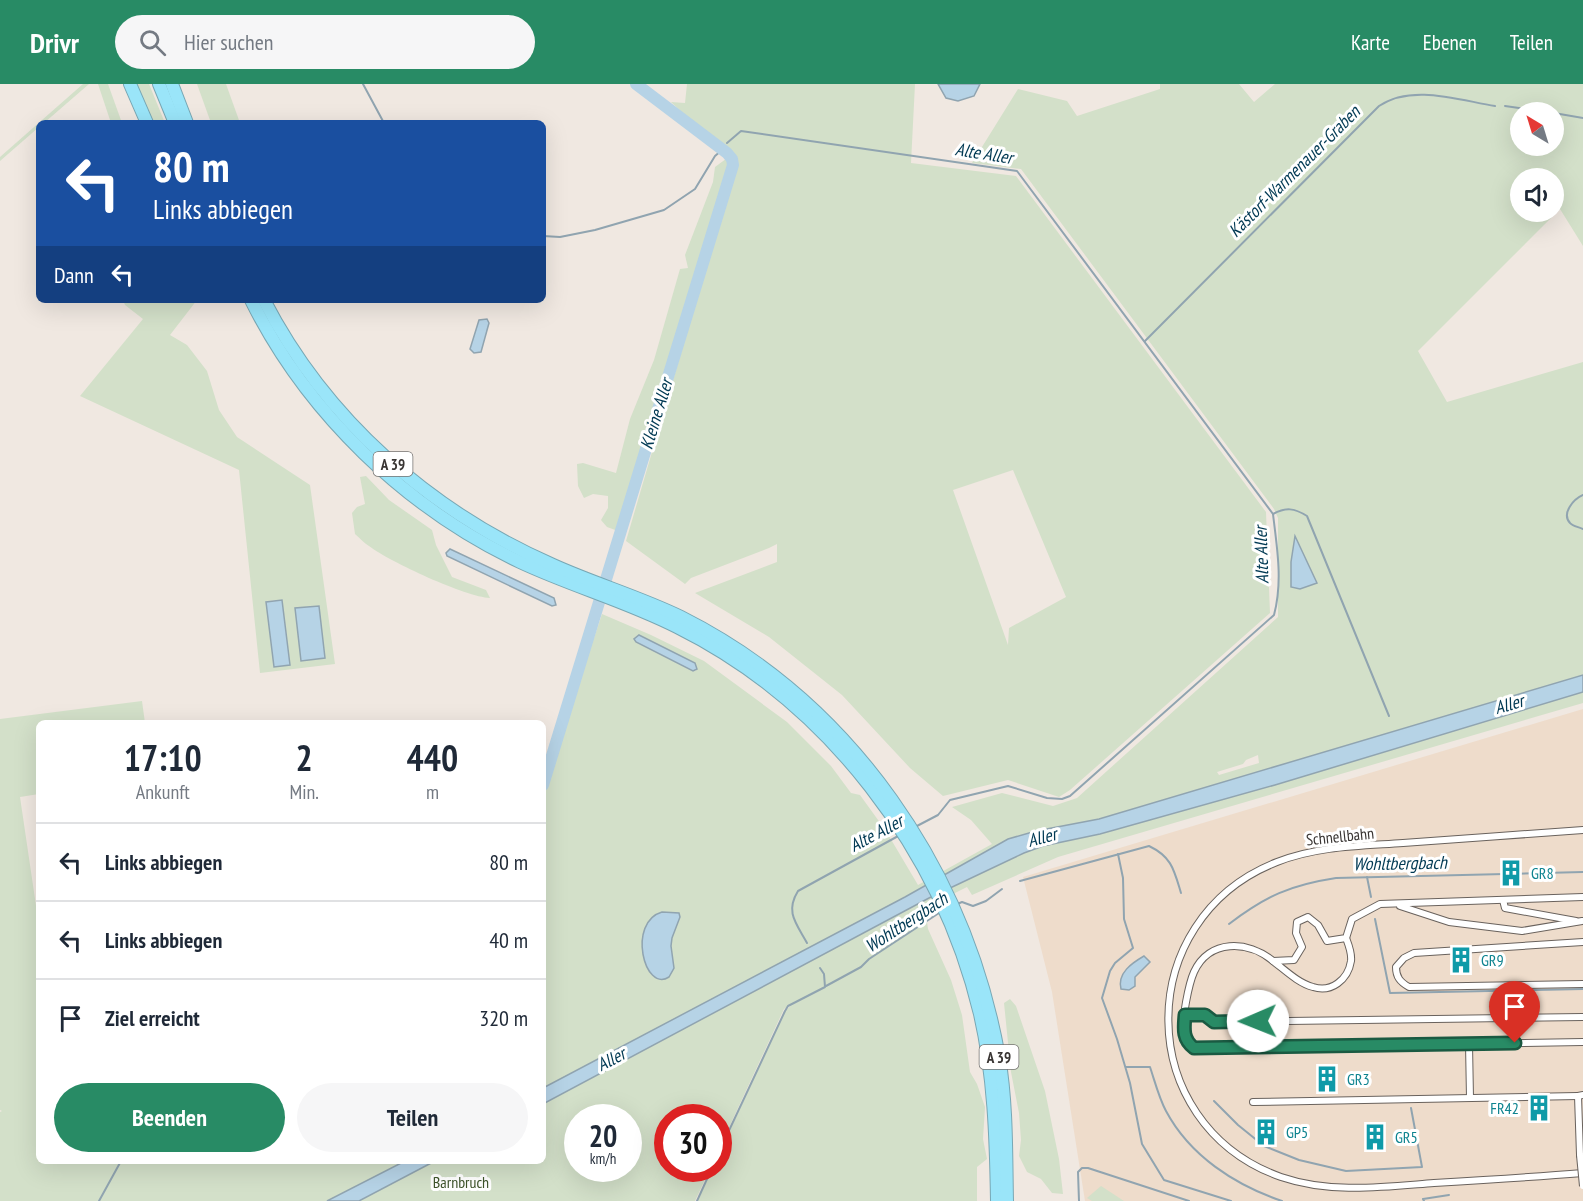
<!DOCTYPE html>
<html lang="de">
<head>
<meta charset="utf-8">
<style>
	body { margin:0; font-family:"PT Sans Narrow",sans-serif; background:#f6f6f7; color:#1f2937; height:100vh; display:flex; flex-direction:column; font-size:22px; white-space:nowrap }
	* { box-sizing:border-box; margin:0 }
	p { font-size:20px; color:#747a83 }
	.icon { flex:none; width:33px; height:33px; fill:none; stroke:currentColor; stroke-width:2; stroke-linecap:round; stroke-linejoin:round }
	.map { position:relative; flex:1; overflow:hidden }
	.sheet { position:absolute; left:36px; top:636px; width:510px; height:444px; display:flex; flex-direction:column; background:#fff; border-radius:9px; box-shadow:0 6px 24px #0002 }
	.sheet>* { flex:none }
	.guide { position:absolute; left:36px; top:36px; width:510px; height:183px; border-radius:9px; box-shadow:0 6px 24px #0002; background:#1a4fa0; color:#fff; overflow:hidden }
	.needle { width:39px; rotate:322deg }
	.buttons { position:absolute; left:1510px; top:18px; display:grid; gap:12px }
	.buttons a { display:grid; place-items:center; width:54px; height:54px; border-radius:50%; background:#fff; box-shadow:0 6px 24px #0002; font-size:30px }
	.speed { position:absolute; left:564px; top:1020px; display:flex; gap:12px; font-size:30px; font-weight:700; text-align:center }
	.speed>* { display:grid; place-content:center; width:78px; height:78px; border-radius:50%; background:#fff; box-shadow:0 6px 24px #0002; line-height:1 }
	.speed small { font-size:15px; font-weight:400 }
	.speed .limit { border:9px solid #d22; background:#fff; color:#111 }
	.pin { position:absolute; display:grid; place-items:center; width:51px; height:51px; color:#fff; margin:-62px -26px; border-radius:50% 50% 50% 0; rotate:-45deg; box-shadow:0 0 6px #0007 }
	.pin .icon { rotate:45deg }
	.me { position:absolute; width:66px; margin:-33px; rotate:269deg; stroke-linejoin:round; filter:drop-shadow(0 0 4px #0008) }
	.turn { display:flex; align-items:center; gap:21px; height:126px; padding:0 18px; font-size:27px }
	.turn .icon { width:78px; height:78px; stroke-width:2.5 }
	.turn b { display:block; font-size:42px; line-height:51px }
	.then { display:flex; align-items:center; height:57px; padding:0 18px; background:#0003; gap:12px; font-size:22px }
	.eta { display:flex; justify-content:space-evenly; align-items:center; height:102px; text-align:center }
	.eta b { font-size:36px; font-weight:600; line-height:42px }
	.button { display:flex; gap:12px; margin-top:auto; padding:12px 18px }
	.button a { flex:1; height:69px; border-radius:36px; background:#288b65; color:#fff; font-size:24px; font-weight:600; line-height:69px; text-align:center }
	.button a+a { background:#f6f6f7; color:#1f2937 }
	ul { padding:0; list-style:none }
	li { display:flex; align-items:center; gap:18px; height:78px; padding:0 18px; border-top:2px solid #e0e1e3 }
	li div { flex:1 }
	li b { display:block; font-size:22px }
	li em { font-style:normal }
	header { display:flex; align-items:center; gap:36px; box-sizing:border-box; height:84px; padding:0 30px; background:#288b65; color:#fff }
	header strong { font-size:28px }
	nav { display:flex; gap:33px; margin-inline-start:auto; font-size:21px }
	.search { width:420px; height:54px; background:#f6f6f7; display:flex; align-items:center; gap:15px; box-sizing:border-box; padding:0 21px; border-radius:33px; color:#747a83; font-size:22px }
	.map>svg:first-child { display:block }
</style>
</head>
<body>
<header>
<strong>Drivr</strong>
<div class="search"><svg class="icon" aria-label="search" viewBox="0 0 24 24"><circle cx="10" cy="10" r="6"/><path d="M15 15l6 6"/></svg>Hier suchen</div>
<nav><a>Karte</a><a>Ebenen</a><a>Teilen</a></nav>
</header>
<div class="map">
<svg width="1583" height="1117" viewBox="0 0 1583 1117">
	<rect width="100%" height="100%" fill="#f0e8e1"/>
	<path fill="#eedccb" d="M 1583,625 L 1583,1117 L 1085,1117 L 1052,908 L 1023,793 Z"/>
	<g fill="#d3e0c9" fill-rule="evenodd">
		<path d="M 83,0 L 89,0 L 44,39 L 39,39 L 39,43 L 0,77 L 0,73 Z"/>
		<path d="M 98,0 L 108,0 L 122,39 L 111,39 Z"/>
		<path d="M 134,0 L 149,0 L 165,39 L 151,39 Z"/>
		<path d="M 197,0 L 226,0 L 240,39 L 211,39 Z"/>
		<path d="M 687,0 L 915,0 L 911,79 L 1016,92 L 1266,428 L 1270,529 L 1070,706 L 1059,713 L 1008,696 L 943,712 L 910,684 L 842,611 L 769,553 L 695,509 L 777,478 L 777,460 L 769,464 L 691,494 L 685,500 L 626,457 L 738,74 L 723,67 L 671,18 L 685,19 ZM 1013,386 L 1066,513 L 1009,544 L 1008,561 L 953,406 Z"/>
		<path d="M 1160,0 L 1239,0 L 1254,18 L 1275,0 L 1583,0 L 1583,162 L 1560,125 L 1418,267 L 1447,318 L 1583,278 L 1583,619 L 1058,773 L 972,811 L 967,803 L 925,824 L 928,845 L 951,896 L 962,931 L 970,988 L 977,1000 L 985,1023 L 983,1055 L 987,1075 L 977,1083 L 977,1117 L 697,1117 L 712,1085 L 718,1084 L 719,1070 L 785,927 L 797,916 L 784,925 L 719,1065 L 718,1034 L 668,1034 L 668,1084 L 710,1085 L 695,1117 L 0,1117 L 0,1028 L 2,1027 L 0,1026 L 0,635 L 142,617 L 145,639 L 39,639 L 39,710 L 20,713 L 39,842 L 39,1077 L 543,1077 L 543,688 L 587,550 L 594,554 L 602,530 L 651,551 L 704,577 L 787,638 L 831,682 L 851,709 L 860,711 L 886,747 L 918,801 L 992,760 L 971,736 L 952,723 L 1002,709 L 1053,722 L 1077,714 L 1278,533 L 1278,434 L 1274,425 L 1021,85 L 972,79 L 1018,5 L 1067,17 L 1077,32 L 1160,5 ZM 1521,28 L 1554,28 L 1554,62 L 1521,62 ZM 1521,94 L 1554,94 L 1554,128 L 1521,128 ZM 639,551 L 695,579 L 696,587 L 636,558 ZM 1258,671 L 1259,679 L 1219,691 L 1217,688 L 1243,680 L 1246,676 ZM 578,1034 L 628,1034 L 628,1084 L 578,1084 Z"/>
		<path d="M 730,72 L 627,421 L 618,447 L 607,443 L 601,436 L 608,424 L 608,412 L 593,410 L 584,414 L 578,402 L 577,380 L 583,379 L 616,389 L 630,335 L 654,276 L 680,185 L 688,184 L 685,171 L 713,98 L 715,83 Z"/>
		<path d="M 123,216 L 197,216 L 170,251 L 187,261 L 207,287 L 219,326 L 237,353 L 310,401 L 335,580 L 260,589 L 239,386 L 80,312 L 143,235 L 125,221 ZM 282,516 L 290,580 L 274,582 L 266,517 Z"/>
		<path d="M 366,392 L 389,416 L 432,446 L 436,461 L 452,493 L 486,506 L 490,514 C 466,513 390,478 369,462 C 364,459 360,454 355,450 L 352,429 L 357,423 L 365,420 L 360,393 Z"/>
		<path d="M 1010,915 L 1016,922 L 1045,1007 L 1059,1075 L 1063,1110 L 1052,1109 L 1041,1095 L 1027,1088 L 1019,1072 L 1021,1056 L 1019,1029 L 1011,988 L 1004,919 Z"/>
		<path d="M 1101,1102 L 1124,1117 L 1092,1117 L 1087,1114 Z"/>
	</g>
	<g fill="#b6d3e6" stroke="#90a4b0" stroke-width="1.5">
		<path d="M 938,0 L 980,0 L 974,12 L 958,17 L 946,14 Z"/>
		<path d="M 487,235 L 489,239 L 481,268 L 474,269 L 470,265 L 479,236 Z"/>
		<path d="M 1295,452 L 1317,499 L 1300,505 L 1291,503 L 1291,478 Z"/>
		<path d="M 450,465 L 554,514 L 556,521 L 552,522 L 447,472 L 446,469 Z"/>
		<path d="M 282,516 L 290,581 L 274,583 L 266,518 Z"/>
		<path d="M 319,522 L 325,574 L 301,577 L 295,524 Z"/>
		<path d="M 639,551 L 695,579 L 697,585 L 693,587 L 636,558 L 634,555 Z"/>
		<path d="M 1583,591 L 1583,608 L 1275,701 L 1100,750 L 1043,762 L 1024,769 L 929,814 L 543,1020 L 543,1004 L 905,813 L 1008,755 L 1036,747 L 1099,735 Z"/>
		<path d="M 662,828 L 679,829 L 680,833 L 672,854 L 671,862 L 674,884 L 669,893 C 644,909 627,838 662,828 Z"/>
		<path d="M 1144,872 L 1150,878 L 1135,893 L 1135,902 L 1129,906 L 1121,905 C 1117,889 1132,879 1144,872 Z"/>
		<path d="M 405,1077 L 435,1077 L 359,1117 L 327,1117 Z"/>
	</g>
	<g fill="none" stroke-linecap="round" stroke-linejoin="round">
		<g stroke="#90a4b0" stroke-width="2">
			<path d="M 363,0 L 384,39"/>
			<path d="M 1505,22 L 1547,28"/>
			<path d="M 1554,29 L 1583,34"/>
			<path d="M 727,59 L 741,47 L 1017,87 L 1273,430 C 1277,464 1283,497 1274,531 L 1070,712 L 1062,715 L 1047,714 L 1008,702 L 950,716 L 938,731 L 915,743"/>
			<path d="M 543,152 L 560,153 L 595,146 L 664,126 L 695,105 L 715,72 L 722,66"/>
			<path d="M 1145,257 L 1379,22 C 1412,0 1458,16 1495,22"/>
			<path d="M 1583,411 C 1574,415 1561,429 1570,439 C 1572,442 1579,443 1583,445"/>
			<path d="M 1273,430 C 1286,423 1294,424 1307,432 L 1389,632"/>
			<path d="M 1118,770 L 1123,794 L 1124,835 L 1133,864 L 1115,879 L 1110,887 L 1102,914 L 1117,955 L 1130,999 L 1142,1060 L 1164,1096 L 1231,1117"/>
			<path d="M 1367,793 L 1371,813"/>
			<path d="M 1020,797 L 1149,762 C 1172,773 1174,786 1181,809"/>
			<path d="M 955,821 L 962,818 L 973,822 L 986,817 L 1002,805"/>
			<path d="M 1375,835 L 1390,909 L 1583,905"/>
			<path d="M 1229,840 C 1266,812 1290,801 1336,794 L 1583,788"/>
			<path d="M 807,859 C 796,839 785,828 798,807 L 900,751"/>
			<path d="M 826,902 L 861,883 L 869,875 L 939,829"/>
			<path d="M 1126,983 L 1150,983 C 1155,998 1159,1014 1166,1027 C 1190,1072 1235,1101 1282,1117"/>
			<path d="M 1214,1017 L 1238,1041 L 1264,1062 L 1299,1076 L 1346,1087 L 1422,1083 L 1411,1024"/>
			<path d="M 718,1070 L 785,927 L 788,922 L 825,903 L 824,890 L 820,884"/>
			<path d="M 99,1117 L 121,1077"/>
			<path d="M 697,1117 L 712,1084"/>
			<path d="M 1079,1117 L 1078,1088 L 1082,1084 L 1088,1084 L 1189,1117"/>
			<path d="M 1424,1117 L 1423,1115 L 1449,1111"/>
		</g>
		<path stroke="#b6d3e6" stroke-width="12" d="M 543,701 L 733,81 L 732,75 L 727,69 L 636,0"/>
		<g stroke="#69625d" stroke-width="8">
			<g id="minor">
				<path d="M 1583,746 C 1523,750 1463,755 1403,759 C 1361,762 1317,762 1277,778 C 1131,835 1132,1040 1281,1093 C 1331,1110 1383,1103 1434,1099 C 1484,1096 1533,1093 1583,1089"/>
				<path d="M 1583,813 L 1380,820 L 1352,835 L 1346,854 L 1327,857 L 1318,841 L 1308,833 L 1297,838 L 1296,849 L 1302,863 L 1294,876 L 1273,877 C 1248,856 1209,855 1194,888 C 1189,899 1181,937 1184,949 C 1185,955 1189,961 1194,964 L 1583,958"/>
				<path d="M 1503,816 L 1505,824 L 1576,837"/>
				<path d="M 1400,822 L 1449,838 L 1522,847 L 1582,837"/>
				<path d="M 1583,858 L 1414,869 L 1404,874 L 1396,883 C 1396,893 1400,898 1409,903 L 1583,900"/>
				<path d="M 1273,877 C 1285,886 1298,899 1313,903 C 1331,909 1348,896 1351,877 C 1352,869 1349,862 1346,854"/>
				<path d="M 1185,931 L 1205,931 L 1214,938 L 1583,933"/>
				<path d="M 1469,960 L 1470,1014"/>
				<path d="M 1253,1018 L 1578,1012"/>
				<path d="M 1580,1071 L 1578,1012 L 1583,1011"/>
			</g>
		</g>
		<g stroke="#78a7b4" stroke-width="14">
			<g id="motorway">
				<path d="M 130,0 L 147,39"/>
				<path d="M 159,0 L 175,39"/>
				<path d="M 172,0 L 187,39"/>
				<path d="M 251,216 C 307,329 406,424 520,478 C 571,502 626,517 677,543 C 828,618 941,766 980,930 C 994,991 996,1054 997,1117"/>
				<path d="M 264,216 C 326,336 430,427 553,481 C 595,500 640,513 681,533 C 852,619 966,787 999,973 C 1007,1020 1006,1070 1007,1117"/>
			</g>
		</g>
		<use href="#minor" stroke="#fff" stroke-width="6"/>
		<use href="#motorway" stroke="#9ae5f9" stroke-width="12"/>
		<g stroke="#69625d" stroke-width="8" stroke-linecap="butt">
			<path id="minor-bridge" d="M 1580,1071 L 1583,1102"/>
		</g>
		<use href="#minor-bridge" stroke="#fff" stroke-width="6"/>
	</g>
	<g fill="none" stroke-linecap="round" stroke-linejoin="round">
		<g stroke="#1a5a42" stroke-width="15">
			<path id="route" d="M 1258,937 L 1214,938 L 1205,931 L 1185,931 C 1184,944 1182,955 1194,964 L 1515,959"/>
		</g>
		<use href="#route" stroke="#288b65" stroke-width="10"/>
	</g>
	<defs>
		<g id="building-bare" transform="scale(2.07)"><path d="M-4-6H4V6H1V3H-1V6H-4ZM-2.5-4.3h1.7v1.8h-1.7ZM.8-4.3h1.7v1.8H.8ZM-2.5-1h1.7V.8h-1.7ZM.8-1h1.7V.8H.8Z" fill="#0f9aa8" stroke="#fff" stroke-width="2.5" paint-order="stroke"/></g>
	</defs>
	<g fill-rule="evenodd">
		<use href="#building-bare" x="1511" y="789"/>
		<use href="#building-bare" x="1461" y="876"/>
		<use href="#building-bare" x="1327" y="995"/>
		<use href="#building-bare" x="1539" y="1024"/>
		<use href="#building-bare" x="1266" y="1048"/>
		<use href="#building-bare" x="1375" y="1053"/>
	</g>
	<g text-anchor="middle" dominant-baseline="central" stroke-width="6" stroke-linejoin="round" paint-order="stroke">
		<g fill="#fff" stroke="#747270" stroke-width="1.5">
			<rect x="373.5" y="368" width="39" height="24" rx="4.5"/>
			<rect x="979.5" y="961" width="39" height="24" rx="4.5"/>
		</g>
		<g font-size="15" font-weight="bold" fill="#393533">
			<text x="393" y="380">A 39</text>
			<text x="999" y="973">A 39</text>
		</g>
		<g font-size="16" fill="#393533" stroke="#fff">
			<text transform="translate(1340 752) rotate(-6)">Schnellbahn</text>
		</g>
		<g font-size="16" fill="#0d838f" stroke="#fff" text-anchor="start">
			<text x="1531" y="789">GR8</text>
			<text x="1481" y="876">GR9</text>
			<text x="1347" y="995">GR3</text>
			<text x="1519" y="1024" text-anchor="end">FR42</text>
			<text x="1286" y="1048">GP5</text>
			<text x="1395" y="1053">GR5</text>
		</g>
		<g font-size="16" fill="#3d532a" stroke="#fff">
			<text x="461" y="1098">Barnbruch</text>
		</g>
		<g font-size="18" font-style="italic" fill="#003953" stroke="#fff">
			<text transform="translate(984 69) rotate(9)">Alte Aller</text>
			<text transform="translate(1294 87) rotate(-45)">Kästorf-Warmenauer-Graben</text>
			<text transform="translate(656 330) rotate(-73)">Kleine Aller</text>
			<text transform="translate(1261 471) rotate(-92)">Alte Aller</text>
			<text transform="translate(1509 620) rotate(-16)">Aller</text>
			<text transform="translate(876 749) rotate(-28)">Alte Aller</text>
			<text transform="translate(1042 753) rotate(-15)">Aller</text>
			<text transform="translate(1400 779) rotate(-1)">Wohltbergbach</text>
			<text transform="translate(906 838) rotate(-33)">Wohltbergbach</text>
			<text transform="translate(611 975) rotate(-28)">Aller</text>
		</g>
	</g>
</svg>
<div class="buttons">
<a><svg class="needle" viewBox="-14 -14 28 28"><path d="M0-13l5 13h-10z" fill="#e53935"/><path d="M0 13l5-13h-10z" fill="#747a83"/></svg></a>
<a><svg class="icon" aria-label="sound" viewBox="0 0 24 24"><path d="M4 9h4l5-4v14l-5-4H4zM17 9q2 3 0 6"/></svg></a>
</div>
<div class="speed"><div>20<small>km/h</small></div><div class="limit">30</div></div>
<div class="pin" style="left:1515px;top:959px;background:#d93025"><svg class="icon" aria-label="arrive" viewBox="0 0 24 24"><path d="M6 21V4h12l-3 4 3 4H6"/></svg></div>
<svg class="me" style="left:1258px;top:937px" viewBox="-20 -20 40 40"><circle r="19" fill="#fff"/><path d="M0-13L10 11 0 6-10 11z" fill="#288b65"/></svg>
<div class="guide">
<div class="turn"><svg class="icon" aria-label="left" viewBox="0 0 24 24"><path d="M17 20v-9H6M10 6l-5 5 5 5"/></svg><div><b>80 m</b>Links abbiegen</div></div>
<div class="then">Dann<svg class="icon" aria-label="left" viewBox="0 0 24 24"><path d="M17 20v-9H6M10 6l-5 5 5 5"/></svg></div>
</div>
<section class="sheet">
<div class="eta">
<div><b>17:10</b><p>Ankunft</p></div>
<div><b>2</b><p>Min.</p></div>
<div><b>440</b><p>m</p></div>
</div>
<ul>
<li><svg class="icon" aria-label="left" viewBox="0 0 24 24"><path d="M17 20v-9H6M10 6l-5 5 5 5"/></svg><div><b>Links abbiegen</b></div><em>80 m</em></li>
<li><svg class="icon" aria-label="left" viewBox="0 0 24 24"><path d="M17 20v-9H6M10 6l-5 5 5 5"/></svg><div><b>Links abbiegen</b></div><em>40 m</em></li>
<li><svg class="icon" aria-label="arrive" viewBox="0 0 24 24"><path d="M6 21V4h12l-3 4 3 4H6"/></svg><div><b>Ziel erreicht</b></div><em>320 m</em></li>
</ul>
<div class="button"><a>Beenden</a><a>Teilen</a></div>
</section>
</div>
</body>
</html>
